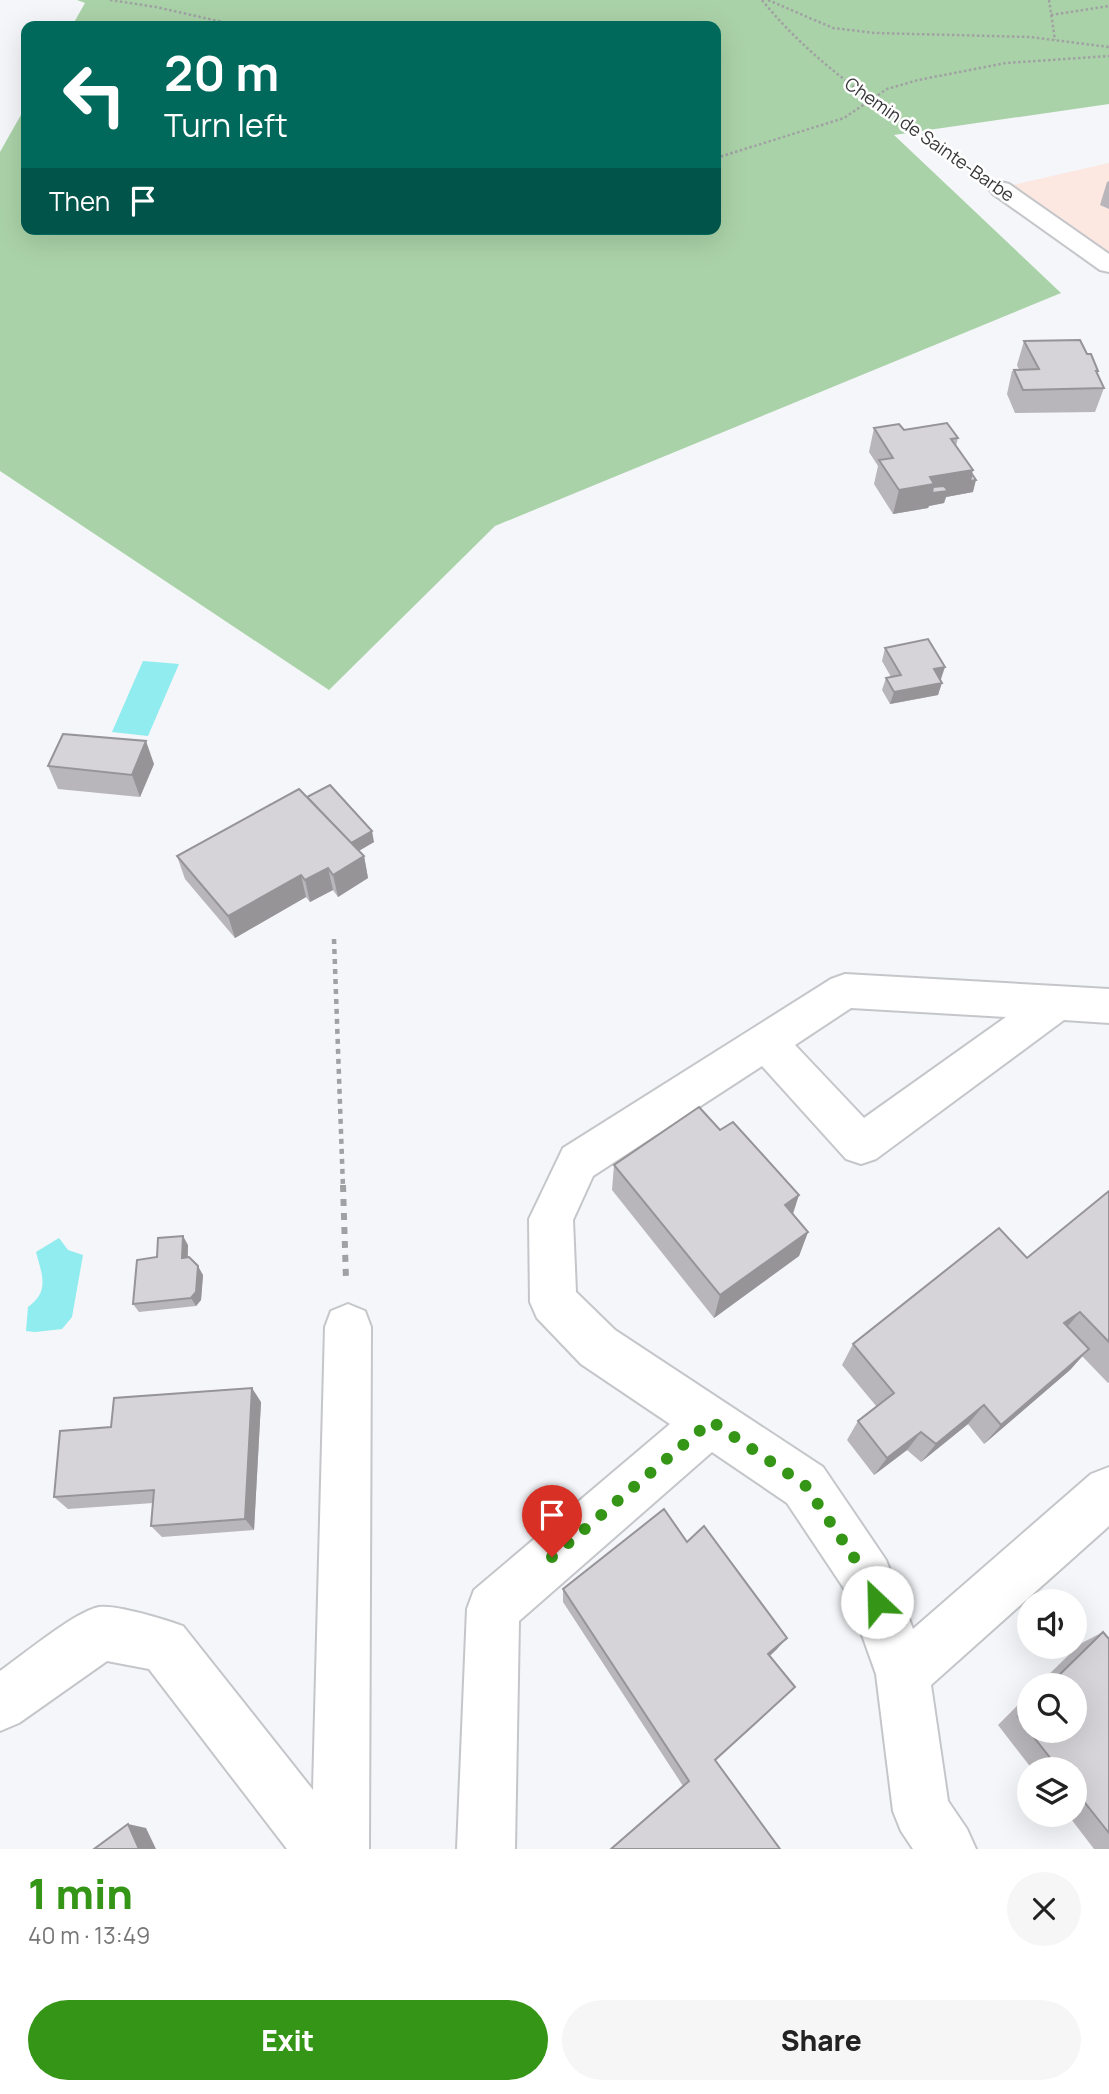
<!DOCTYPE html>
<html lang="en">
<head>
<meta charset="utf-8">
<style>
	body { margin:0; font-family:Manrope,sans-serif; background:#f6f6f6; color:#222; height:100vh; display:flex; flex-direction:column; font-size:26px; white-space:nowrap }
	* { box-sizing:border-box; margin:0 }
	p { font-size:23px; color:#767676 }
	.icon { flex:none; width:38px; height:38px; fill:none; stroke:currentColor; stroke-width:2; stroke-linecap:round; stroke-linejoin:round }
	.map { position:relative; height:1849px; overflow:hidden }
	.side { display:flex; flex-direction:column; background:#fff; flex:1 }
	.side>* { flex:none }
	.top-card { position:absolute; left:21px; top:21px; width:700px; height:214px; border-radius:14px; box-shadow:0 7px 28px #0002; background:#00695c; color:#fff; overflow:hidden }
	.fabs { position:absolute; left:1017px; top:1589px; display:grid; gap:14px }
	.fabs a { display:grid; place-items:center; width:70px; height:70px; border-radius:50%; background:#fff; box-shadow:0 7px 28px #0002; font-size:35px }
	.pin { position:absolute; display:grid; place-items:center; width:60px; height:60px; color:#fff; margin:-72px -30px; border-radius:50% 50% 50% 0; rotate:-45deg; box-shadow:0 0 7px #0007 }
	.pin .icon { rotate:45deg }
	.me { position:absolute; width:77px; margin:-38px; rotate:336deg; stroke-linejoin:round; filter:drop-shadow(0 0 5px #0008) }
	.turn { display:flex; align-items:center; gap:24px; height:147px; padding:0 28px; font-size:32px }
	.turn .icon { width:91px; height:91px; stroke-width:2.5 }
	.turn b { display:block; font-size:49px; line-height:60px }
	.then { display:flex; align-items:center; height:66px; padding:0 28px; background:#0003; gap:14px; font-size:26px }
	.round { display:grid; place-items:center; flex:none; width:74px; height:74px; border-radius:37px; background:#f6f6f6 }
	.summary { display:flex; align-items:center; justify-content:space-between; height:119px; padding:0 28px }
	h1 { font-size:42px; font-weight:800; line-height:52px; color:#359516 }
	.action { display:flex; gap:14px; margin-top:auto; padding:14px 28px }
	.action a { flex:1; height:80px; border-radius:42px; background:#359516; color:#fff; font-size:28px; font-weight:800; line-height:80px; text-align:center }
	.action a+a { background:#f6f6f6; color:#222 }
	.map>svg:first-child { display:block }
</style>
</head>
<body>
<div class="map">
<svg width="1109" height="1849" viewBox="0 0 1109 1849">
	<rect width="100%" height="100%" fill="#f4f6f9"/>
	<path fill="#fce7e1" d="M 1109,163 L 1109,259 L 1008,186 Z"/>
	<path fill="#aad2a8" d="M 77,0 L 1109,0 L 1109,104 L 894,135 L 1061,293 L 495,526 L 329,690 L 0,471 L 0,152 L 26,106 L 26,229 L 716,229 L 716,26 L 72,26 L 85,3 Z"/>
	<g fill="#90ecee">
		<path d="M 143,661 L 179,664 L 148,736 L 112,732 Z"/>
		<path d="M 59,1238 L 68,1250 L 83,1255 L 72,1317 L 62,1329 L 35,1332 L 26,1331 L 28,1307 C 50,1291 42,1275 36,1252 Z"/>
	</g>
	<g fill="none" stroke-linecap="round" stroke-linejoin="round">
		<g stroke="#c5c6ca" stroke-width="4">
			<g id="street">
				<path d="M 1001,182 L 1009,184 L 1109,254 L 1109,272 L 1100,270 L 993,194 L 989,189 L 993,184 Z"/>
				<path d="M 845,974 L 1109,989 L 1109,1023 L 1064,1020 L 876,1159 L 861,1164 L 846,1159 L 762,1066 L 593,1176 L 573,1220 L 576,1292 L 615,1330 L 823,1467 L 886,1560 L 913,1629 L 1091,1474 L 1109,1467 L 1109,1526 L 931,1685 L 948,1801 L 967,1829 L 976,1849 L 913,1849 L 901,1831 L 893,1811 L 876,1674 L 847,1593 L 787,1503 L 712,1452 L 519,1621 L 515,1849 L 457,1849 L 467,1609 L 474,1590 L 670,1424 L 581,1364 L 537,1318 L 530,1302 L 529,1219 L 563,1148 L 831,979 ZM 851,1008 L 1006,1017 L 864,1118 L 795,1045 Z"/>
				<path d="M 348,1304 L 365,1311 L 371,1327 L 369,1849 L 287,1849 L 149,1669 L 107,1661 L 19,1723 L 0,1731 L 0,1671 C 23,1655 74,1612 99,1607 C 115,1604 167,1620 183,1626 L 313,1790 L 325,1327 L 331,1311 Z"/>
			</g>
		</g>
		<g stroke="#a0a1a3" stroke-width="2.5" stroke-dasharray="2.5 2.5" stroke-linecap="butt">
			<path d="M 110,0 L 156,7 L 240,26"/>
			<path d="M 762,0 C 819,71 897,117 971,168"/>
			<path d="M 768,0 L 833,28 L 875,33 L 1030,37 L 1109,47"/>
			<path d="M 1049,0 L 1055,40"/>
			<path d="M 1051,15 L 1109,6"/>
			<path d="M 716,158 L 844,118 L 887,89 L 918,80 L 1006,63 L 1109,56"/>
		</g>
		<path stroke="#a0a1a3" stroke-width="4.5" stroke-dasharray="5 5" stroke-linecap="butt" d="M 334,939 L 343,1187"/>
		<path stroke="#a0a1a3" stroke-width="6" stroke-dasharray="7 7" stroke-linecap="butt" d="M 343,1185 L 346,1280"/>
		<use href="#street" fill="#fff" fill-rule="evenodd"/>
	</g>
	<g fill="#b8b6ba">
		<path d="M 1109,181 L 1109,209 L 1100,205 L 1107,182 Z"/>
		<path d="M 1024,341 L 1087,354 L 1098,371 L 1097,374 L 1104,388 L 1095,412 L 1015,413 L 1007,394 L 1012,371 L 1019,370 L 1017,365 Z"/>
		<path d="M 874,428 L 904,430 L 958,438 L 956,446 L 972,474 L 973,492 L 946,497 L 944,503 L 929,506 L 928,508 L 893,514 L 874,484 L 878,466 L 869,452 Z"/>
		<path d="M 885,648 L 941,679 L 938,695 L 890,704 L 882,690 L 886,678 L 891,677 L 882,661 Z"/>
		<path d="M 154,764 L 140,797 L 58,789 L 48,766 Z"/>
		<path d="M 307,797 L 374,842 L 359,851 L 364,856 L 368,878 L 338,897 L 333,890 L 310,902 L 306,897 L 235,938 L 185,879 L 177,856 Z"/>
		<path d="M 614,1165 L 793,1214 L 808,1232 L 799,1256 L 714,1318 L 612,1190 Z"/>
		<path d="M 1109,1191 L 1109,1382 L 1108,1383 L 1082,1356 L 1070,1370 L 984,1444 L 968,1424 L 921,1462 L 907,1450 L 874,1475 L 847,1440 L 858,1421 L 877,1407 L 842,1365 L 853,1344 L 1027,1258 Z"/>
		<path d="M 188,1245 L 188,1257 L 203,1275 L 201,1300 L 196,1306 L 139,1312 L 133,1304 L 157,1257 Z"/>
		<path d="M 261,1402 L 254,1530 L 162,1537 L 151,1526 L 153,1503 L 68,1509 L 54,1497 L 111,1427 Z"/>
		<path d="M 687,1542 L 777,1649 L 770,1656 L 795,1687 L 683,1786 L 563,1602 L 563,1589 Z"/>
		<path d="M 1103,1632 L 1109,1639 L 1109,1849 L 1094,1849 L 1068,1815 L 1074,1815 L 1074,1769 L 1032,1769 L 998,1725 L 1029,1694 L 1029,1731 L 1074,1685 L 1038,1685 L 1080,1644 Z"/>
	</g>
	<g fill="#969497">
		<path d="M 973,470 L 970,481 L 976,480 L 973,492 L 946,497 L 944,503 L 929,506 L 928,508 L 893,514 L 899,490 L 930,477 Z"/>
		<path d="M 945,667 L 941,679 L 930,681 L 934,669 Z"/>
		<path d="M 942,683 L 938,695 L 890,704 L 894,692 Z"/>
		<path d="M 146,741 L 154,764 L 140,797 L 132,775 Z"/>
		<path d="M 372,831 L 374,842 L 348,857 L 346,846 Z"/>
		<path d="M 364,856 L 368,878 L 338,897 L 333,875 Z"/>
		<path d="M 328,868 L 333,890 L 310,902 L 305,880 Z"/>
		<path d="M 301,875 L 306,897 L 235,938 L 228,916 Z"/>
		<path d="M 799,1195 L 791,1220 L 785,1205 Z"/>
		<path d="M 808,1232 L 799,1256 L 714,1318 L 720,1295 Z"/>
		<path d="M 183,1236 L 188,1245 L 187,1267 L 182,1258 Z"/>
		<path d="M 198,1266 L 203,1275 L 201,1300 L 196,1306 L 191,1298 Z"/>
		<path d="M 1080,1312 L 1061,1334 L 1064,1323 Z"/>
		<path d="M 1089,1349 L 1070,1370 L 984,1444 L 1001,1425 Z"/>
		<path d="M 252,1388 L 261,1402 L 254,1530 L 245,1519 Z"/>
		<path d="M 984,1405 L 968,1424 L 921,1462 L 936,1444 Z"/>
		<path d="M 921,1432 L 907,1450 L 874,1475 L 887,1458 Z"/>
		<path d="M 787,1638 L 777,1649 L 759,1665 L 768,1654 Z"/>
		<path d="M 128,1824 L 146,1828 L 156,1849 L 139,1849 Z"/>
	</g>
	<g fill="#d6d4d8" stroke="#969497" stroke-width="2">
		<path d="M 1080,340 L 1087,354 L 1091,354 L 1098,371 L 1096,371 L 1104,388 L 1023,390 L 1014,370 L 1039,369 L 1024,341 Z"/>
		<path d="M 947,423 L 958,438 L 951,439 L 973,470 L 930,477 L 934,484 L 899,490 L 879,460 L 893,458 L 874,428 L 899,424 L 904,430 Z"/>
		<path d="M 972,474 L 976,480 L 970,481 Z"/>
		<path d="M 944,486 L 948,491 L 932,493 L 933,487 Z"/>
		<path d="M 928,639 L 945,667 L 934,669 L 942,683 L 894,692 L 886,678 L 901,675 L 885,648 Z"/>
		<path d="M 63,734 L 146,741 L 132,775 L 48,766 Z"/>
		<path d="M 330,785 L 372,831 L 351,843 L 307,797 Z"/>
		<path d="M 299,789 L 364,856 L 333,875 L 328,868 L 305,880 L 301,875 L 228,916 L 177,856 Z"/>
		<path d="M 699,1107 L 720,1130 L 733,1122 L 799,1195 L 785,1205 L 808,1232 L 720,1295 L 614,1165 Z"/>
		<path d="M 1109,1191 L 1109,1342 L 1080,1312 L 1064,1323 L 1089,1349 L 1001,1425 L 984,1405 L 936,1444 L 921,1432 L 887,1458 L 858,1421 L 894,1393 L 853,1344 L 999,1228 L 1027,1258 Z"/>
		<path d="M 183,1236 L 182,1258 L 189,1257 L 198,1266 L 196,1292 L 191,1298 L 133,1304 L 137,1260 L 157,1257 L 158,1238 Z"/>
		<path d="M 252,1388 L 245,1519 L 151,1526 L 154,1490 L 54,1497 L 60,1431 L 111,1427 L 114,1398 Z"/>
		<path d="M 664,1509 L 687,1542 L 704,1526 L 787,1638 L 768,1654 L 795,1687 L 715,1760 L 780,1849 L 611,1849 L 689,1781 L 563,1589 Z"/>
		<path d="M 1103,1632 L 1109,1639 L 1109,1833 L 1074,1789 L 1074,1769 L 1059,1769 L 1029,1731 L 1074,1731 L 1074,1685 L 1049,1685 Z"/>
		<path d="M 1029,1705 L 1029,1731 L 1018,1716 Z"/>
		<path d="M 128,1824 L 139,1849 L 94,1849 Z"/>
	</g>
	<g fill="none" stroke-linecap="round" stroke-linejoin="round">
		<path stroke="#359516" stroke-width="12" stroke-dasharray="0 21.6" d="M 552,1557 L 711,1421 L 805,1485 L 868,1578 L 877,1602"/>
	</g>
	<g text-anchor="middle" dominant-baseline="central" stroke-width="5" stroke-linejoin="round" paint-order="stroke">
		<g font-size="18" fill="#38383a" stroke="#fff">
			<text transform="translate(930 139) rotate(35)">Chemin de Sainte-Barbe</text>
		</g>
	</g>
</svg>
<div class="fabs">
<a><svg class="icon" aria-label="sound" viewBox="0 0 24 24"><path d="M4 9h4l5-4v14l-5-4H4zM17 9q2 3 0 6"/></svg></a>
<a><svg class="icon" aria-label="search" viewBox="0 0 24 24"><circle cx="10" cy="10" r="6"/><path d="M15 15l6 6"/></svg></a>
<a><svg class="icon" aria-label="layers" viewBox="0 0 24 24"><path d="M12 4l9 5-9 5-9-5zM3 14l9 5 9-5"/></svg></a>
</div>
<div class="pin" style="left:552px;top:1557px;background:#d93025"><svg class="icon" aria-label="arrive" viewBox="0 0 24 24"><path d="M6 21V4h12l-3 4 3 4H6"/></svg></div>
<svg class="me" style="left:877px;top:1602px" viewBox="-20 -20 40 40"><circle r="19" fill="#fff"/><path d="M0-13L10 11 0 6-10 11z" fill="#359516"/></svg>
<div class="top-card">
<div class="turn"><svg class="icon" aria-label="left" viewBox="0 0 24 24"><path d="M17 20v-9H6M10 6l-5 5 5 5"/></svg><div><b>20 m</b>Turn left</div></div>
<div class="then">Then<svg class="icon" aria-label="arrive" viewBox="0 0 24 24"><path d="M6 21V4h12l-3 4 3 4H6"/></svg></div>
</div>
</div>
<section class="side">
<div class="summary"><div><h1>1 min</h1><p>40 m · 13:49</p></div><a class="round"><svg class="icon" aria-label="close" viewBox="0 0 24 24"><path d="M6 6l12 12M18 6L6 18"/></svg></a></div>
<div class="action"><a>Exit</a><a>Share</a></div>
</section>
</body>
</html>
